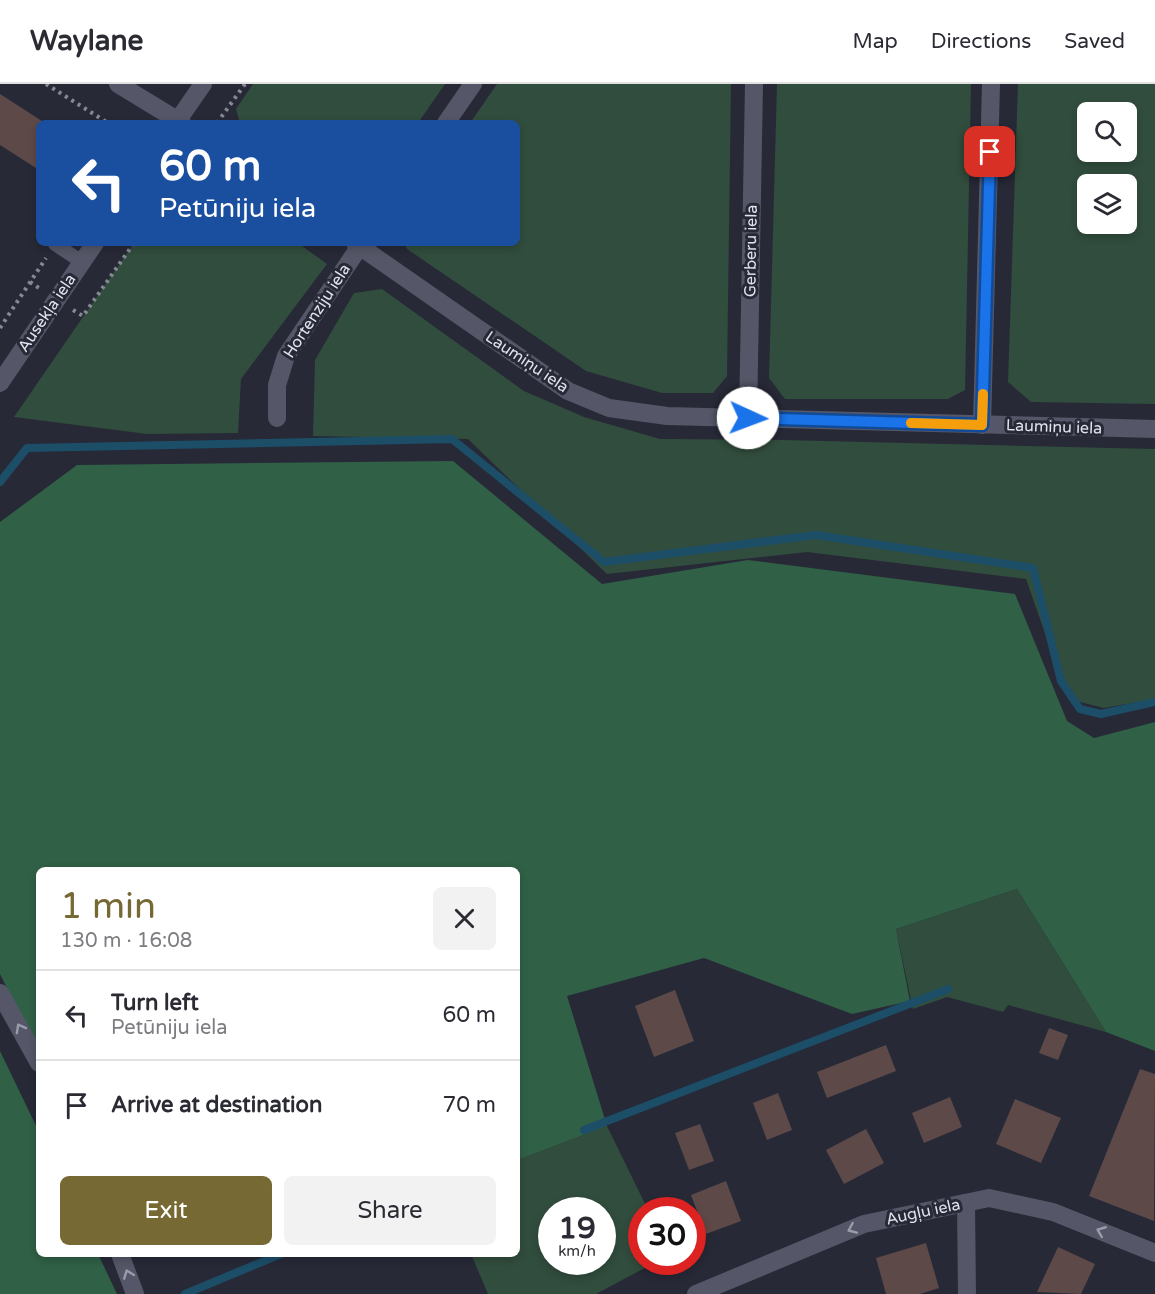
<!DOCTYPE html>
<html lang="en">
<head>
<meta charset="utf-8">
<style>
	body { margin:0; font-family:"Varela Round",sans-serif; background:#f2f2f3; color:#2b2b33; height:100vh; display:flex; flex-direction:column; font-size:22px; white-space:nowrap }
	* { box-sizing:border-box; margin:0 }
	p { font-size:20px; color:#7c7c81 }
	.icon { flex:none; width:33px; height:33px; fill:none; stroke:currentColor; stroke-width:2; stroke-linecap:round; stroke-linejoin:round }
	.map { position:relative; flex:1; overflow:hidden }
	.panel { position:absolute; left:36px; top:783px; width:484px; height:390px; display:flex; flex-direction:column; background:#fff; border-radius:9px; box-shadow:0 3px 9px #0003 }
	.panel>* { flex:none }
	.top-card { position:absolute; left:36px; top:36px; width:484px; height:126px; border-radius:9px; box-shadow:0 3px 9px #0003; background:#1a4fa0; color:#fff; overflow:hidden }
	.tools { position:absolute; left:1077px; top:18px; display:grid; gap:12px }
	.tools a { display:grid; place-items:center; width:60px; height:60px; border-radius:9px; background:#fff; box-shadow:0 3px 9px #0003; font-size:30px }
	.speed { position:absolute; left:538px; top:1113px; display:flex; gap:12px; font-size:30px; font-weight:700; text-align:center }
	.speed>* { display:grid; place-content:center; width:78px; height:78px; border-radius:50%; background:#fff; box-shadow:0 3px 9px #0003; line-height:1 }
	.speed small { font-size:15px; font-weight:400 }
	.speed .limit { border:9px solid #d22; background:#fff; color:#111 }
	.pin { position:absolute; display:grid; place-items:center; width:51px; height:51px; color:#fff; margin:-26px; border-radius:12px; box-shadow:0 3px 9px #0006 }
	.me { position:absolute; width:66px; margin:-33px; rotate:92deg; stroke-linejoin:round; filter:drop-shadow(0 0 4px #0008) }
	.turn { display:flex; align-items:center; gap:21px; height:126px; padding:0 24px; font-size:27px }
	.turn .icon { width:78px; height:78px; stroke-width:2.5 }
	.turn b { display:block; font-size:42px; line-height:51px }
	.round { display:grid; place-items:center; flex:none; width:63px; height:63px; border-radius:9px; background:#f2f2f3 }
	.headline { display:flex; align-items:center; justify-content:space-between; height:102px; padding:0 24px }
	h1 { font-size:36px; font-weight:600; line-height:45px; color:#776933 }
	.button { display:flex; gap:12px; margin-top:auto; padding:12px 24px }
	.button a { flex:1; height:69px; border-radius:9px; background:#776933; color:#fff; font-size:24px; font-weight:600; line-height:69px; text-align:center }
	.button a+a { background:#f2f2f3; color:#2b2b33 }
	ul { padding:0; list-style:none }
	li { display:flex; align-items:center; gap:18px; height:90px; padding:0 24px; border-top:2px solid #e1e1e2 }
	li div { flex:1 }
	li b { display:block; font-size:22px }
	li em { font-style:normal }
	header { display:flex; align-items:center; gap:36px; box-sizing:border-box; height:84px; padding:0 30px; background:#fff; border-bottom:2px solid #e1e1e2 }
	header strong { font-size:28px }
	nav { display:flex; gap:33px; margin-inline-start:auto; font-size:21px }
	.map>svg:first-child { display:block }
</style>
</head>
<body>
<header>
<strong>Waylane</strong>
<nav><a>Map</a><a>Directions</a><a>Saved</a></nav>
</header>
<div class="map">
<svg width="1155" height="1210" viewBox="0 0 1155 1210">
	<rect width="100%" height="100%" fill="#272937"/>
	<g fill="#314d3d" fill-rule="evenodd">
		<path d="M 253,0 L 445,0 L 418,39 L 240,39 L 236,25 Z"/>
		<path d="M 497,0 L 731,0 L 727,292 L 713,309 L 662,309 L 586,287 L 407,165 L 404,159 L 518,159 L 518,39 L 470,39 Z"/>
		<path d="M 777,0 L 971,0 L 965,306 L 948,315 L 785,315 L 769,294 Z"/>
		<path d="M 1018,0 L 1155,0 L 1155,320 L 1031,318 L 1008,298 ZM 1126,28 L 1126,68 L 1088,68 L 1088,28 ZM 1126,100 L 1126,140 L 1088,140 L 1088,100 Z"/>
		<path d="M 134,159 L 298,159 L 327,180 L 241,295 L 238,349 L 147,350 L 14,333 Z"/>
		<path d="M 382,205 L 524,307 L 584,333 L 660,355 L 783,356 L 1155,365 L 1155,615 L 1104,624 L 1068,615 L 1026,495 L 807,468 L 607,490 L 468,355 L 313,352 L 315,276 L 354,209 Z"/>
		<path d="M 1017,805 L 1106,948 L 1008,921 L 1003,928 L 947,913 L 913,925 L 896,845 Z"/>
		<path d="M 607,1042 L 648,1126 L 642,1126 L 642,1178 L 656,1178 L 596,1210 L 488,1210 L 471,1170 L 518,1170 L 518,1076 ZM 552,1126 L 603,1126 L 603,1178 L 552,1178 Z"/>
	</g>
	<g fill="#306046">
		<path d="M 453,377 L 602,500 L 748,476 L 1015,510 L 1067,637 L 1094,654 L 1155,638 L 1155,967 L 1106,948 L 1017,805 L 896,845 L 910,917 L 852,930 L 704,874 L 567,912 L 607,1042 L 518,1076 L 518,786 L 39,786 L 39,969 L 0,890 L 0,438 L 77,381 Z"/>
		<path d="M 0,967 L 39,1048 L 39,1170 L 98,1170 L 117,1210 L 0,1210 Z"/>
	</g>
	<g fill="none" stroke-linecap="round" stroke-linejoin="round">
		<g stroke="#1c4e68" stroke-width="8">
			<path d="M 0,398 L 27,364 L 452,355 L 604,478 L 816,451 L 1033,484 L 1061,597 L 1080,625 L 1101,630 L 1155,618"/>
			<path d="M 584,1046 L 948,905"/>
			<path d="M 185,1210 L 281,1170"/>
		</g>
	</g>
	<g fill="#5d4948">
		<path d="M 0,10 L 45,39 L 39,39 L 39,86 L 0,61 Z"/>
		<path d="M 675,906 L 694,957 L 654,973 L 635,922 Z"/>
		<path d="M 1049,944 L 1068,951 L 1058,976 L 1039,969 Z"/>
		<path d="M 886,961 L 896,987 L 827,1014 L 817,988 Z"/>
		<path d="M 1140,985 L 1155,990 L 1154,1137 L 1089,1112 Z"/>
		<path d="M 778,1009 L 792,1046 L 767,1056 L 753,1019 Z"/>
		<path d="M 950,1013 L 962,1043 L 924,1059 L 912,1029 Z"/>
		<path d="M 1015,1015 L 1061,1034 L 1041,1079 L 996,1060 Z"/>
		<path d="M 700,1040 L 714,1077 L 689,1086 L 675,1049 Z"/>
		<path d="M 866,1045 L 884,1079 L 844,1100 L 826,1066 Z"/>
		<path d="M 726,1097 L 741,1137 L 706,1150 L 691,1111 Z"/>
		<path d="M 926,1159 L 939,1204 L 920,1210 L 886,1210 L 876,1174 Z"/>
		<path d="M 1058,1163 L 1095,1180 L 1081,1210 L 1037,1208 Z"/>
	</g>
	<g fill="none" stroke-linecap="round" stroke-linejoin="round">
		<g stroke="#868894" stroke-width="4" stroke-dasharray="3 4.5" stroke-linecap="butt">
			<path d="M 46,0 L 108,39"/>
			<path d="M 217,39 L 245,0"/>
			<path d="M 30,198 L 39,204"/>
			<path d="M 73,226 L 83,232 L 134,159"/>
			<path d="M 0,244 L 46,174"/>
		</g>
		<path stroke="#555768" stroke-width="14" d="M 55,160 L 82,178"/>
		<g stroke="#555768" stroke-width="18">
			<path d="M 118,0 L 182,39"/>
			<path d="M 176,39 L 203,0"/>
			<path d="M 446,39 L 473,0"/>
			<path d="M 355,159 L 568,307 L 609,324 L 667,332 L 1155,345"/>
			<path d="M 0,299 L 95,159"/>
			<path d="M 277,334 L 277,301 L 286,272 L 362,159"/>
			<path d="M 748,334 L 754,0"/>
			<path d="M 982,341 L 991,0"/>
			<path d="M 0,909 L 39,979"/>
			<path d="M 966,1119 L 967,1210"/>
			<path d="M 120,1170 L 135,1210"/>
			<path d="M 696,1210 L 864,1140 L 989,1114 L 1053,1128 L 1155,1169"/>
		</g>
	</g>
	<defs><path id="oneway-chevron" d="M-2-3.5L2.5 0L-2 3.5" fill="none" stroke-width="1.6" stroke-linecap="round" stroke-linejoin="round" transform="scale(1.5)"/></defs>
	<g stroke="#9a9caa">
		<use href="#oneway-chevron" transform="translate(20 944) rotate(-119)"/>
		<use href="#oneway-chevron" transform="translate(852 1145) rotate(157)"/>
		<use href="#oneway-chevron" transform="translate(1101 1147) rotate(-158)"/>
		<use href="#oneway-chevron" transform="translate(128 1190) rotate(-111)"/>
	</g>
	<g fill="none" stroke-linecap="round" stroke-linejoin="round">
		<g stroke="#114b97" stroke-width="15">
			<path id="route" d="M 748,334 L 982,341 L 990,68"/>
		</g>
		<use href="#route" stroke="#1a73e8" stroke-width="10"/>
		<path stroke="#f59e0b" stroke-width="10" d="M 911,339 L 982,341 L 983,310"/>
	</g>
	<g text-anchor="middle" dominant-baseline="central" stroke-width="6" stroke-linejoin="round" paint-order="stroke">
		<g font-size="16" fill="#e0e2ec" stroke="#272937">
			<text transform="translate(751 167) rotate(-89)">Gerberu iela</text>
			<text transform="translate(317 227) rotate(-57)">Hortenziju iela</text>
			<text transform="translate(47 229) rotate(-56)">Ausekļa iela</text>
			<text transform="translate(527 278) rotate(34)">Laumiņu iela</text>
			<text transform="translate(1054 343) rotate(2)">Laumiņu iela</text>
			<text transform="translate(923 1128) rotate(-12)">Augļu iela</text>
		</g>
	</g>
</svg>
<div class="tools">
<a><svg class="icon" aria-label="search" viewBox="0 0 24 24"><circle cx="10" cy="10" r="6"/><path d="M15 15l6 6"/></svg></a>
<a><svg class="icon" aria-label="layers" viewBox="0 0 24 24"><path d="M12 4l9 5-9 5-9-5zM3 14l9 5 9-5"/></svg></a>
</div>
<div class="speed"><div>19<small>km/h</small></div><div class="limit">30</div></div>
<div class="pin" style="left:990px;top:68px;background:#d93025"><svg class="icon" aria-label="arrive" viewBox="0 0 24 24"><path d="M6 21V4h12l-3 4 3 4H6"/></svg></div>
<svg class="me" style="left:748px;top:334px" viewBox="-20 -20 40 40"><circle r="19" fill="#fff"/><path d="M0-13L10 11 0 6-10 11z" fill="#1a73e8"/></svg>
<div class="top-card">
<div class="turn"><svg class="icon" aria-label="left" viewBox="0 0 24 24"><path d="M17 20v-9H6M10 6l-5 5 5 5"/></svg><div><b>60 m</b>Petūniju iela</div></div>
</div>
<section class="panel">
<div class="headline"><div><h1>1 min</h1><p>130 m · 16:08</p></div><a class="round"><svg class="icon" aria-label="close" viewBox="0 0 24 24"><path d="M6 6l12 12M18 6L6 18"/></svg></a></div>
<ul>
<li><svg class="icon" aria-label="left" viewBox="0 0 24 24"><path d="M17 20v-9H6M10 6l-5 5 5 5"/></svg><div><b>Turn left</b><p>Petūniju iela</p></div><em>60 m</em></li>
<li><svg class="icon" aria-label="arrive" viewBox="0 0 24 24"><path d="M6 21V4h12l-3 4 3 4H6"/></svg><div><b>Arrive at destination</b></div><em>70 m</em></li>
</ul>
<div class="button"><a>Exit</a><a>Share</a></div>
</section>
</div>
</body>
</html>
